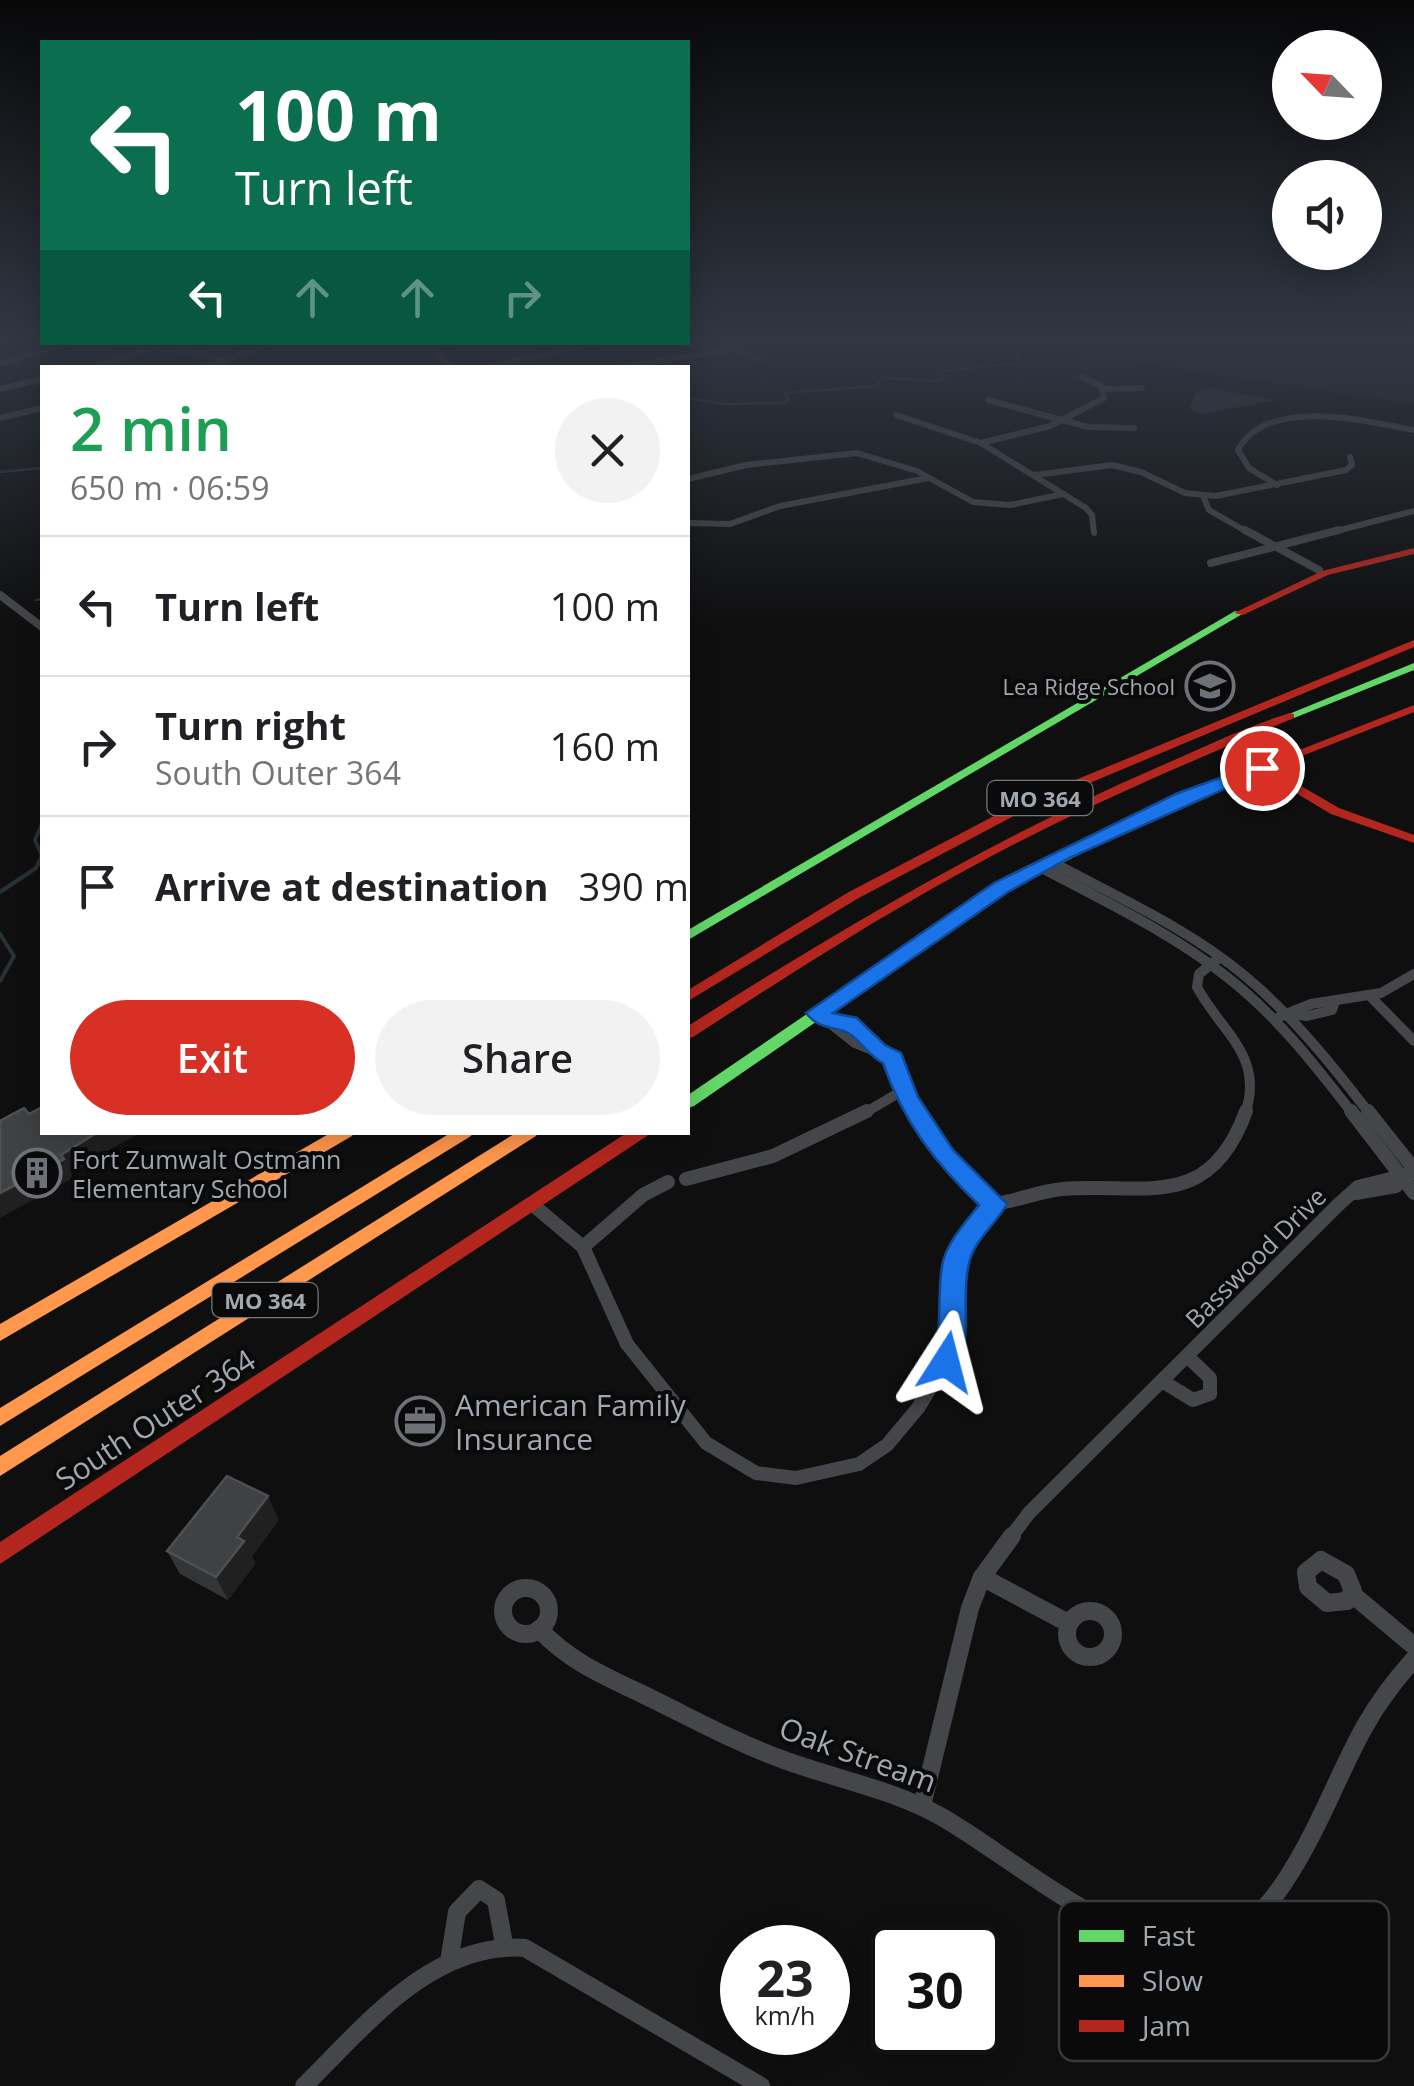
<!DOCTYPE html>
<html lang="en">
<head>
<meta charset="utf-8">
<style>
	body { margin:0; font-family:"Open Sans",sans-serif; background:#f2f2f2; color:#202124; height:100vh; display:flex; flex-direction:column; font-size:38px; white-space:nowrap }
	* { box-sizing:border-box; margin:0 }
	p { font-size:32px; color:#757577 }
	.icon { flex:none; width:55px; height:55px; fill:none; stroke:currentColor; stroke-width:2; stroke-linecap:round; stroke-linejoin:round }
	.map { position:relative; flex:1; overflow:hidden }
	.side { position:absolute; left:40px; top:365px; width:650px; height:770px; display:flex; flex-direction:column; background:#fff; border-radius:0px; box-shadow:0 5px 25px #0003 }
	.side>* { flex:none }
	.hud { position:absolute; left:40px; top:40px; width:650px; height:305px; border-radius:0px; box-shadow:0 5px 25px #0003; background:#0b6e4f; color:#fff; overflow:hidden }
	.needle { width:65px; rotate:295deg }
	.buttons { position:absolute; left:1272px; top:30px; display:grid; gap:20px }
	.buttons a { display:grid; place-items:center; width:110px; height:110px; border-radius:50%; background:#fff; box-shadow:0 5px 25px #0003; font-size:50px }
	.speed { position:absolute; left:720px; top:1925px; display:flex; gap:20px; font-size:50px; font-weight:700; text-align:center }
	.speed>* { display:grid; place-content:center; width:130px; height:130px; border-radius:50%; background:#fff; box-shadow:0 5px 25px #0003; line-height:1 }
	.speed small { font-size:25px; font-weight:400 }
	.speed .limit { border:5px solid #111; border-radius:15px; background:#fff; color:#111 }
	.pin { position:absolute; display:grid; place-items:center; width:85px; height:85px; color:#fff; margin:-42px; border:5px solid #fff; border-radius:50%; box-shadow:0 2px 10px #0007 }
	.me { position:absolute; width:110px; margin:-55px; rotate:9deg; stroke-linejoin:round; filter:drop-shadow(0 0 8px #0008) }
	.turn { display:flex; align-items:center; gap:35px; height:210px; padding:0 30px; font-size:45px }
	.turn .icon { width:130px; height:130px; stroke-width:2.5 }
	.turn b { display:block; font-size:70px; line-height:85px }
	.lanes { display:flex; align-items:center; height:95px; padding:0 30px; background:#0003; justify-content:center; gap:50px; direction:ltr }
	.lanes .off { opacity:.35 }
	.round { display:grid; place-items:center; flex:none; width:105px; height:105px; border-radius:52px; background:#f2f2f2 }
	.overview { display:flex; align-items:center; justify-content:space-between; height:170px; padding:0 30px }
	h1 { font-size:60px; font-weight:600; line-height:75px; color:#1e9e55 }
	.button { display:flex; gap:20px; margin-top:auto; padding:20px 30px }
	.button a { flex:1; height:115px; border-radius:60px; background:#d93025; color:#fff; font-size:40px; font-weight:600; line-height:115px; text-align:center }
	.button a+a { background:#f2f2f2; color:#202124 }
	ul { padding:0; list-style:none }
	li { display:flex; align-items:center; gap:30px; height:140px; padding:0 30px; border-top:2px solid #e0e0e0 }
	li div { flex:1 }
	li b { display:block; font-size:38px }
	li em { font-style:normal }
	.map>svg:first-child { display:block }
</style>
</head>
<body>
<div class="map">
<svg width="1414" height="2086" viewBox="0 0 1414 2086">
	<rect width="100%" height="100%" fill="#0f0f10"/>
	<path fill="#1c1c1e" d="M 1074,336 L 1414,336 L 1414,404 L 1062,351 Z"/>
	<path fill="#283236" d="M 1210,388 L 1278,400 L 1200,414 L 1190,409 L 1195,393 Z"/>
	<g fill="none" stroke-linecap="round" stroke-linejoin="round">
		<g stroke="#283236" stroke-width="2.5">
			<path d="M 779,338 L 810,340"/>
			<path d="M 688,398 L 726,404 L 784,403 L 789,400 L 785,393 L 876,386 L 883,378 L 937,381 L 944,378 L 937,373 L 945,371 L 1016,363 L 1019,342 L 1009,336"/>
			<path d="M 0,472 L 42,468"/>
			<path d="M 36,600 L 42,599"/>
		</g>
		<g stroke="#283236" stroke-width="4">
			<path d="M 0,892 L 36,868 L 42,856 L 35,840 L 42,824"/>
			<path d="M 0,934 L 14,956 L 0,981"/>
		</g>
		<g stroke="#454649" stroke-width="6">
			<path d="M 37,336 L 42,336"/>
			<path d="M 713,336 L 759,360"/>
			<path d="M 104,342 L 203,353 L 232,368"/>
			<path d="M 449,342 L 438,354 L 452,368"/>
			<path d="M 0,363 L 73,342"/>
			<path d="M 92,368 L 153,347"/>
			<path d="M 201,368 L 276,342"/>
			<path d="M 323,368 L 347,368"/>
			<path d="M 483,368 L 601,342"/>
			<path d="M 618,368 L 737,348"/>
			<path d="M 0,389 L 42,379"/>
			<path d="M 1103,389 L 1142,388"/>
			<path d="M 988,400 L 1088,427 L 1134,428"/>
			<path d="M 896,415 L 981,443 L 1086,508 L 1092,515 L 1094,533"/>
			<path d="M 0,418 L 42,408"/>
			<path d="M 981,443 L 1050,426 L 1104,398 L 1101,386 L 1082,377"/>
			<path d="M 1035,475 L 1112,465 L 1141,472 L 1185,493 L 1216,496 L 1346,470 L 1352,465 L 1350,457"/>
			<path d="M 688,479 L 746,465 L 857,453 L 917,471 L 973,502 L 1010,505 L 1064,494"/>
			<path d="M 1277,485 L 1249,468 L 1238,450 C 1267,396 1364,421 1414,430"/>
			<path d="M 1203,496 L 1209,510 L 1249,533"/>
			<path d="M 688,523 L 730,524 L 780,506 L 928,478"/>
			<path d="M 1329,533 L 1414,511"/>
		</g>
		<g stroke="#454649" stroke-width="8">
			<path d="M 1245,530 L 1319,570"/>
			<path d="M 1211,563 L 1339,530"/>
			<path d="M 0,595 L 42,627"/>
		</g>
		<g stroke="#454649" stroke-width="10">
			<path d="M 1052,862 C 1117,897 1188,928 1245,976 C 1293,1016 1332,1065 1370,1114"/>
			<path d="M 1040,867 C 1104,901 1170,932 1227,977 C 1276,1015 1315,1065 1353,1114"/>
			<path d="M 1219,958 L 1199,974 L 1197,987 C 1221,1032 1265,1056 1245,1114"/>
			<path d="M 1369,995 L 1414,1041"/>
			<path d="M 817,1013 L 855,1043 L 893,1058 L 918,1114"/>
			<path d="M 1289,1014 L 1307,1016 L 1332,1010 L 1334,1004"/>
			<path d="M 1279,1017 L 1311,1004 L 1381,993 L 1414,974"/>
			<path d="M 834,1024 L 859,1030 L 875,1050"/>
			<path d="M 863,1114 L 905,1089"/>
		</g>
		<g stroke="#454649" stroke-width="14">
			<path d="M 917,1111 L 959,1176 L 994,1204 C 1017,1201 1039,1191 1063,1189 C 1142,1182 1209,1214 1246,1111"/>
			<path d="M 1351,1111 L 1414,1193"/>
			<path d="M 1368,1111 L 1414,1169"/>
			<path d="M 686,1179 L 773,1156 L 867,1111"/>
			<path d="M 1356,1193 L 1396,1186 L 1397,1178"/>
			<path d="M 532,1204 L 583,1247 L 627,1344 L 706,1443 L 756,1473 L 796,1478 L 859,1464 L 887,1445 L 918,1408 L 946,1362 L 955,1336 L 955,1264 L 994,1204"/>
			<path d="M 583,1247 L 643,1195 L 668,1182"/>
			<path d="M 1162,1381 L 1193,1400 L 1210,1394 L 1210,1378 L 1187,1356"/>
			<path d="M 1010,1538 L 1029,1513 L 1339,1204 L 1358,1187 L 1414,1173"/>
		</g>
		<g stroke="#454649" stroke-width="18">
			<path d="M 1321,1560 L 1346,1574 L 1353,1591 L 1347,1601 L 1327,1603 L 1308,1587 L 1306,1572 Z"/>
			<path d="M 982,1577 L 1068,1623"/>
			<circle cx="526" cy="1611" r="23"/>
			<path d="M 1352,1594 L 1414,1646"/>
			<circle cx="1090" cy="1634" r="23"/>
			<path d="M 539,1629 C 568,1660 602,1675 640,1693 C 688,1716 734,1742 784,1760 C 836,1779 891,1789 940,1816 C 1001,1849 1144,1972 1213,1946 C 1291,1916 1327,1792 1365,1726 C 1379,1701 1395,1680 1414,1659"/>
			<path d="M 922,1806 L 970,1608 L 982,1577 L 1012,1536"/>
			<path d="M 1213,1946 L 1229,1974 L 1250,1994 L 1273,1991 L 1280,1964 L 1254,1919"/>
			<path d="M 449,1962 L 457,1912 L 479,1889 L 496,1900 L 504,1944"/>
			<path d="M 304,2086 C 365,2026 432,1941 525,1948 L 761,2086"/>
		</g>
		<g fill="#63d668" fill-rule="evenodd">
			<path d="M 1235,611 L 1244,613 L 688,940 L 688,930 Z"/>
			<path d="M 1414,663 L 1414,670 L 1294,718 L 1286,718 L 1284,716 Z"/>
			<path d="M 1285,754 L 1289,755 L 1289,761 L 1189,800 L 1006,891 L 694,1106 L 688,1108 L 688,1095 L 996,885 L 1181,794 Z"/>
		</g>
		<g fill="#ff974d" fill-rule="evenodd">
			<path d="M 332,1132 L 354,1132 L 352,1136 L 0,1341 L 0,1324 Z"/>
			<path d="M 452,1132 L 473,1132 L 471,1136 L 0,1426 L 0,1408 Z"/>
			<path d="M 517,1132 L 538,1132 L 536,1136 L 0,1476 L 0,1456 Z"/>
		</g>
		<g fill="#b3261e" fill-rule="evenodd">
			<path d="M 1414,548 L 1414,554 L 1328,575 L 1243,615 L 1234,613 L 1322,571 Z"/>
			<path d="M 1414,640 L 1414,647 L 1023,811 L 857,899 L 688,1001 L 688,990 L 847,893 L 1015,805 Z"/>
			<path d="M 1414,705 L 1414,712 L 1289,761 L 1281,761 L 1279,758 Z"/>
			<path d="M 1290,713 L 1294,714 L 1294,718 C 1190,762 1087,805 988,858 C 886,912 790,974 693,1037 L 688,1038 L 688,1026 C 839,930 991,840 1156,768 C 1200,749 1244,727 1290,713 Z"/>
			<path d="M 1263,764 L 1339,808 L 1414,835 L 1414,843 L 1331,814 L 1259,771 L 1259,765 Z"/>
			<path d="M 628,1132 L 649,1132 L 647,1136 L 0,1564 L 0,1542 Z"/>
		</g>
	</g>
	<path fill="#333536" d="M 279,1520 L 252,1556 L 255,1564 L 228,1600 L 180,1574 L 167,1551 Z"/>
	<g fill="#202021">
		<path d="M 98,1132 L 142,1132 L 102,1154 L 71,1174 L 73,1178 L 0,1218 L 0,1193 Z"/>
		<path d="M 268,1496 L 279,1520 L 252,1556 L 255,1564 L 228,1600 L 216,1577 L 237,1537 Z"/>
	</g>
	<g fill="#3f4143" stroke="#4e5154" stroke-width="2.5">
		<path d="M 42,1107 L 42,1132 L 98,1132 L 61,1155 L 64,1159 L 0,1193 L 0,1121 L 24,1108 L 29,1114 Z"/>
		<path d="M 227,1476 L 268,1496 L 237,1537 L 244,1541 L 216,1577 L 167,1551 Z"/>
	</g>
	<linearGradient id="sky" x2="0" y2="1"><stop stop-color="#080809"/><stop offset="0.54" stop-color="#313742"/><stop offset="1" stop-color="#313742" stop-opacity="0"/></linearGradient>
	<rect width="1414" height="628" fill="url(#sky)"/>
	<path fill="#1a73e8" stroke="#114b97" stroke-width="2.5" d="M 1256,765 L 1272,768 L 1069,858 L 1008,892 L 833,1013 L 857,1018 L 885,1045 L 901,1053 L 918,1097 L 953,1150 L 1007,1204 C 996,1224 974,1240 969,1263 C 960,1300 974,1334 956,1370 L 946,1374 L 936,1370 L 932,1362 C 943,1329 937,1299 942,1266 C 946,1243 965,1223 979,1205 C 935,1163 903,1121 883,1063 C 867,1055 858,1036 844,1031 C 828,1026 818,1028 806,1013 L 994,883 L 1178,793 Z"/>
	<defs>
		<g id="school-ring" transform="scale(2.5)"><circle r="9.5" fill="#0a0a0b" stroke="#6e7278" stroke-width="1.5"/><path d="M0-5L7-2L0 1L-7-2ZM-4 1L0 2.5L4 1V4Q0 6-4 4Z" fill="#6e7278"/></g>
		<g id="building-ring" transform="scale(2.5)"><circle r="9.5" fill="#0a0a0b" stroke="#6e7278" stroke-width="1.5"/><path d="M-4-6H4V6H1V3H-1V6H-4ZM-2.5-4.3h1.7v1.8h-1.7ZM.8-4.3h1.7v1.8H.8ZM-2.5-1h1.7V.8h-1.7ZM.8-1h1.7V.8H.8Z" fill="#6e7278"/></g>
		<g id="office-ring" transform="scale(2.5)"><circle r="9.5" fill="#0a0a0b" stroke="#6e7278" stroke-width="1.5"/><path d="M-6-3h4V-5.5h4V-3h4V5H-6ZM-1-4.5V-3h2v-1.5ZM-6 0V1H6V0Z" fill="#6e7278"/></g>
	</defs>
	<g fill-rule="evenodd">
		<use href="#school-ring" x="1210" y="686"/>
		<use href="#building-ring" x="37" y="1173"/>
		<use href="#office-ring" x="420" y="1421"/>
	</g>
	<g text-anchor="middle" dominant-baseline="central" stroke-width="8" stroke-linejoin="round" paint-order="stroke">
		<g font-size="22" fill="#a1a8b0" stroke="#0a0a0b" text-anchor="end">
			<text x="1175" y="686">Lea Ridge School</text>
		</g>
		<g fill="#0a0a0b" stroke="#74797e" stroke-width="2.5">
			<rect x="987.5" y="781" width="105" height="34" rx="8"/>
			<rect x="212.5" y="1283" width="105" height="34" rx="8"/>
		</g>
		<g font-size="22" font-weight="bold" fill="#a1a8b0">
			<text x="1040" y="798">MO 364</text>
			<text x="265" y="1300">MO 364</text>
		</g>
		<g font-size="25" fill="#a1a8b0" stroke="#0a0a0b" text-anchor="start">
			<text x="72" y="1159">Fort Zumwalt Ostmann<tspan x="72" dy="29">Elementary School</tspan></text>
		</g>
		<g font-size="25" fill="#a1a8b0" stroke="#0a0a0b">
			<text transform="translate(1255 1257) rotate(-45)">Basswood Drive</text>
		</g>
		<g font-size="30" fill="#a1a8b0" stroke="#0a0a0b" text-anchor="start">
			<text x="455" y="1404">American Family<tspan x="455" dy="34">Insurance</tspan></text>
		</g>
		<g font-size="30" fill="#a1a8b0" stroke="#0a0a0b">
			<text transform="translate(155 1419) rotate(-33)">South Outer 364</text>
			<text transform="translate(858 1754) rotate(20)">Oak Stream</text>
		</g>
	</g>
	<rect x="1059" y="1901" width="330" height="160" rx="15" fill="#0a0a0b" stroke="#37393d" stroke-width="2.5"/>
	<rect x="1079" y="1930" width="45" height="12" fill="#63d668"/>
	<rect x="1079" y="1975" width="45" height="12" fill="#ff974d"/>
	<rect x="1079" y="2020" width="45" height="12" fill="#b3261e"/>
	<g font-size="28" fill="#a1a8b0">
		<text x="1142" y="1946">Fast</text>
		<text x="1142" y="1991">Slow</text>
		<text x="1142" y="2036">Jam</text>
	</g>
</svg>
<div class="buttons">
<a><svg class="needle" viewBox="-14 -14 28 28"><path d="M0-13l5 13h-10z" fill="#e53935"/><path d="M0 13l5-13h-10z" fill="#757577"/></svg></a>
<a><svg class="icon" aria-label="sound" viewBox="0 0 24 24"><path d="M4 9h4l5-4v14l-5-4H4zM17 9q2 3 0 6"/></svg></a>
</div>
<div class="speed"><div>23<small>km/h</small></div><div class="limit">30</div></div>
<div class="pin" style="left:1262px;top:768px;background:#d93025"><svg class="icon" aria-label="arrive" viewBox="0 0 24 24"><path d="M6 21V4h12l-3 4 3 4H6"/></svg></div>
<svg class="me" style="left:946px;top:1362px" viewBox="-20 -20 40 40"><path d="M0-17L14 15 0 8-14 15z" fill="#1a73e8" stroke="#fff" stroke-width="4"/></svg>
<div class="hud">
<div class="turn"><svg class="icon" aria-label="left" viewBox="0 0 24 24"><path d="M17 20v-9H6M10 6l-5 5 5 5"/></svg><div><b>100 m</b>Turn left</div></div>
<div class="lanes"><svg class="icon" aria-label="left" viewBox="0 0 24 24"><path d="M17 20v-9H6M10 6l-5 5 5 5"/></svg><svg class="icon off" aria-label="ahead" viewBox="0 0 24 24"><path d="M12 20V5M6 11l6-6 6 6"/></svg><svg class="icon off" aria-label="ahead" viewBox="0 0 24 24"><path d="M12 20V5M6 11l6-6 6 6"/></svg><svg class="icon off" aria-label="right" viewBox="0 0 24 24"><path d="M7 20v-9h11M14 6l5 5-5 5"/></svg></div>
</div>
<section class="side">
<div class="overview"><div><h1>2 min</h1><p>650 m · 06:59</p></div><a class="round"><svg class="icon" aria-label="close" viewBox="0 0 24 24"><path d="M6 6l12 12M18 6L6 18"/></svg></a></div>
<ul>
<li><svg class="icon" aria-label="left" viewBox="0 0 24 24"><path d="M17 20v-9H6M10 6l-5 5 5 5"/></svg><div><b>Turn left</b></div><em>100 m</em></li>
<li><svg class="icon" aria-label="right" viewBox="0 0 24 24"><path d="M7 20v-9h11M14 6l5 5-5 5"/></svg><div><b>Turn right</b><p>South Outer 364</p></div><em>160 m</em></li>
<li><svg class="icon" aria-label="arrive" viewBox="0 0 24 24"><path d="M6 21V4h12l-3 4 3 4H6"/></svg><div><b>Arrive at destination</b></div><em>390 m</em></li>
</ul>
<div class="button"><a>Exit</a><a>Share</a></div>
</section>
</div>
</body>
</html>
